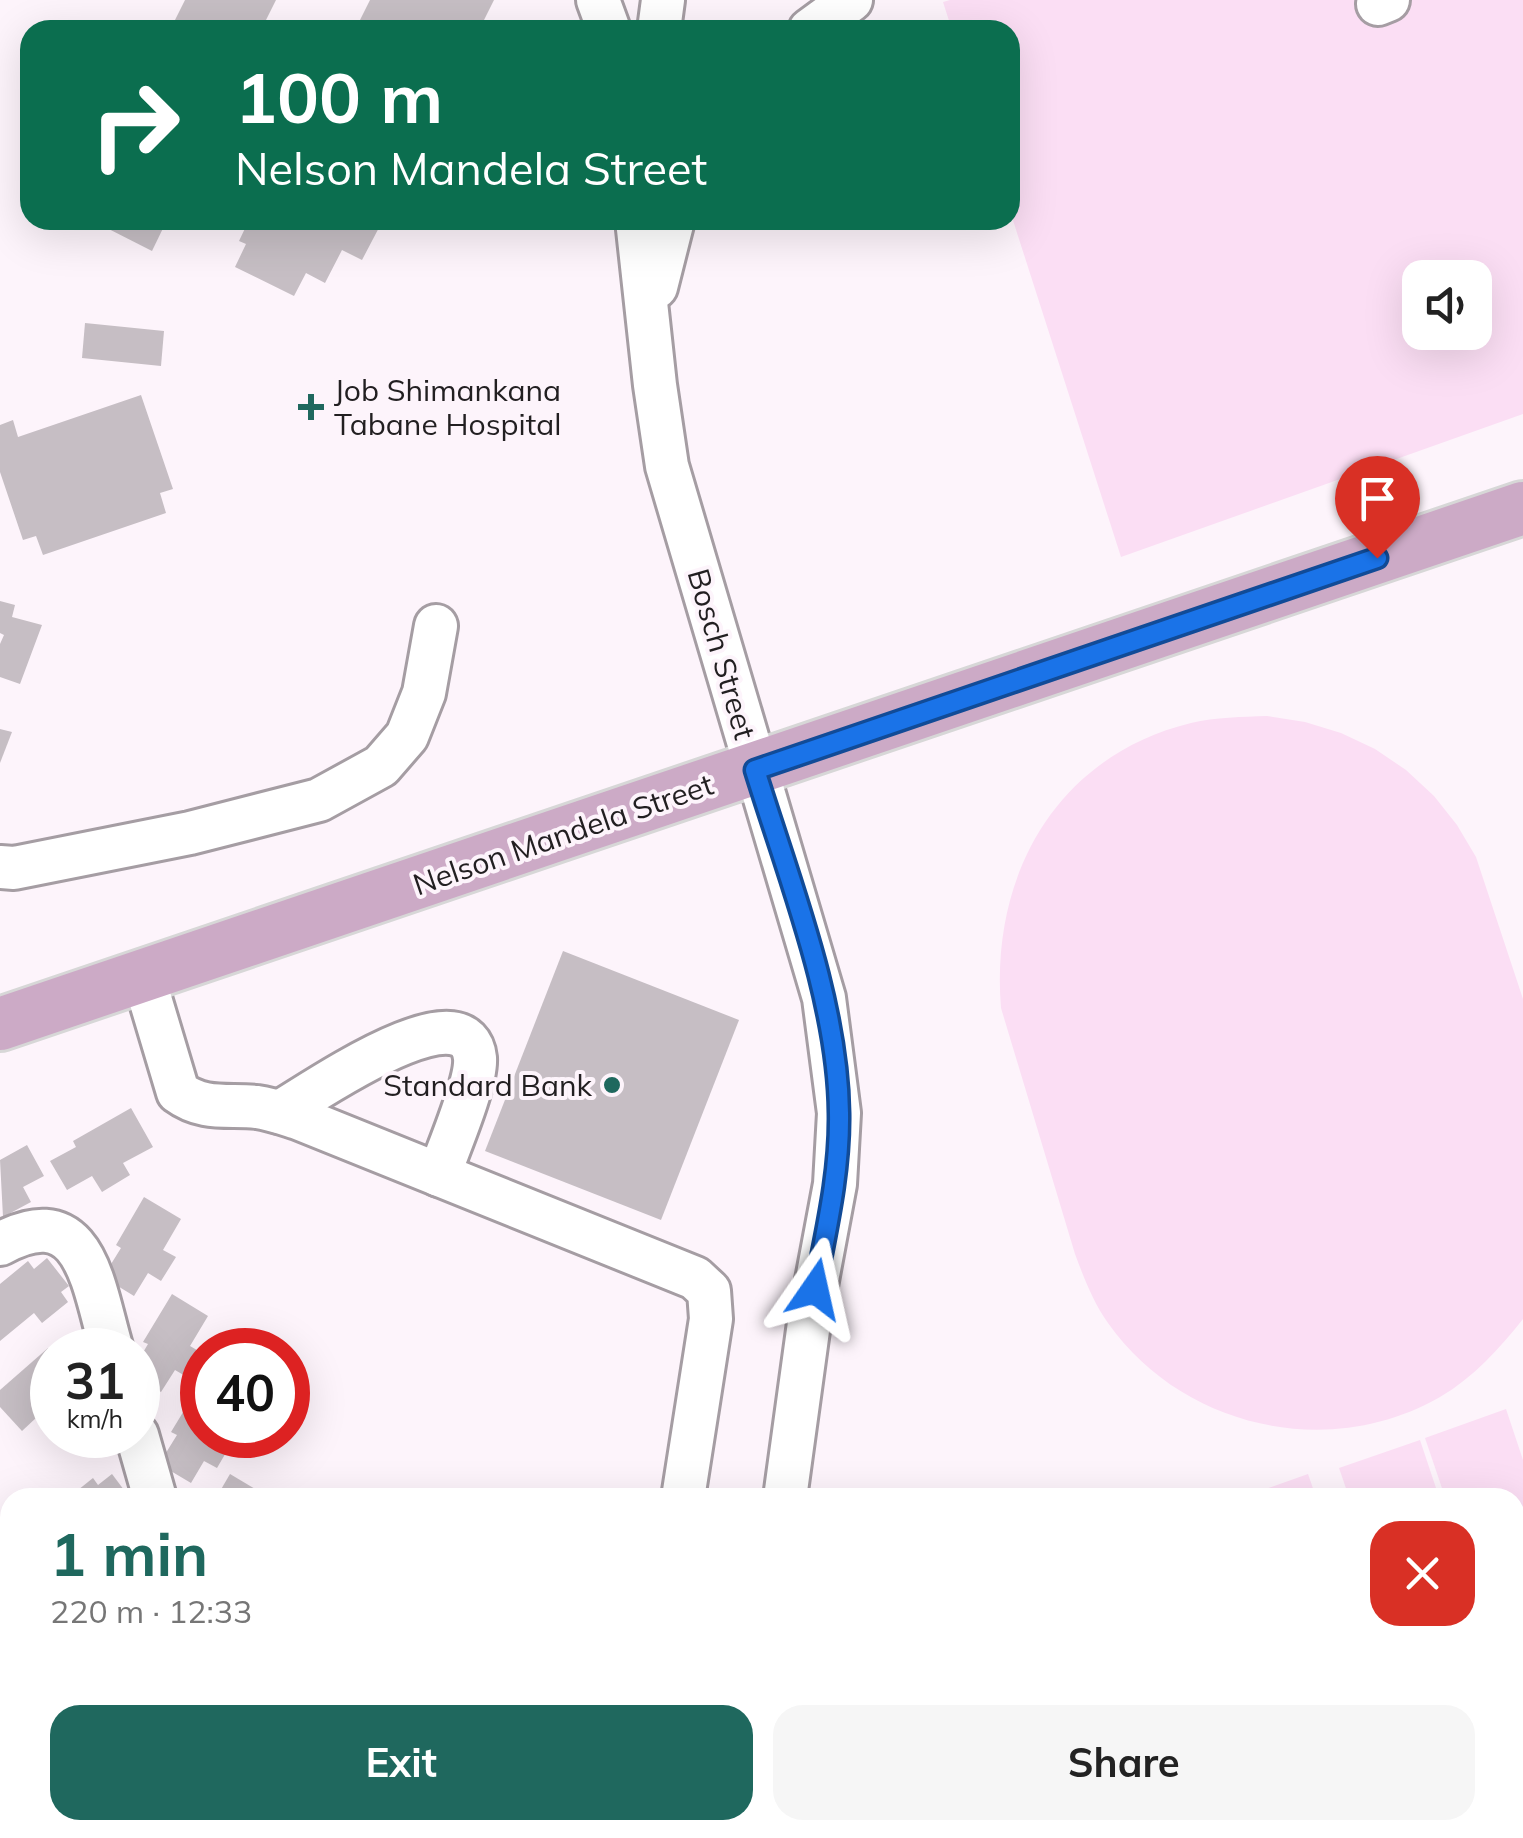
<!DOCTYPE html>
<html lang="en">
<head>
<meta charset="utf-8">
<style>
	body { margin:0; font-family:Mulish,sans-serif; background:#f6f6f6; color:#222; height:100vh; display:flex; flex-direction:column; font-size:38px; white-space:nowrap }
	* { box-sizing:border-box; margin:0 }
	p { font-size:32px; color:#767676 }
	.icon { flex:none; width:55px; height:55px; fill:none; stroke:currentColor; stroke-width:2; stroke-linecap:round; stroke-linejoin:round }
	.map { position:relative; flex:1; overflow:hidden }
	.details { position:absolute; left:0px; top:1488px; width:1525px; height:352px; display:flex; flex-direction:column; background:#fff; border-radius:30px 30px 0 0; box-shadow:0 10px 40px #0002 }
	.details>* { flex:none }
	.banner { position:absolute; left:20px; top:20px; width:1000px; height:210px; border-radius:30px; box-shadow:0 10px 40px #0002; background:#0b6e4f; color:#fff; overflow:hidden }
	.buttons { position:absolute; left:1402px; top:260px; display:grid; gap:20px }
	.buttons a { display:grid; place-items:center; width:90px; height:90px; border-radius:20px; background:#fff; box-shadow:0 10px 40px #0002; font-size:50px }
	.speed { position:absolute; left:30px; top:1328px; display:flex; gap:20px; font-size:50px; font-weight:700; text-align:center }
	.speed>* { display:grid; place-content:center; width:130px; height:130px; border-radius:50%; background:#fff; box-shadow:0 10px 40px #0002; line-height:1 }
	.speed small { font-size:25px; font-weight:400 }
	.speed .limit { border:15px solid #d22; background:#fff; color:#111 }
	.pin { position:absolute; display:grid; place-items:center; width:85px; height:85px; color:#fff; margin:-102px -42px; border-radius:50% 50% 50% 0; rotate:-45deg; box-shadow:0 0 10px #0007 }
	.pin .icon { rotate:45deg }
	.me { position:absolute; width:110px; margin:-55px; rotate:11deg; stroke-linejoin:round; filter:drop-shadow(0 0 8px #0008) }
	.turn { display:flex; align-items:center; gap:35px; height:210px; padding:0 50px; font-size:45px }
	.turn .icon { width:130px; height:130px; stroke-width:2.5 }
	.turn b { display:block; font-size:70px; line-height:85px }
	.round { display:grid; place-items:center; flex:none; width:105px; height:105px; border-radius:30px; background:#f6f6f6 }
	.headline { display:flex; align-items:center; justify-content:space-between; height:170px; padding:0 50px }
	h1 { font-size:60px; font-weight:700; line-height:75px; color:#1f685e }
	.primary-button { display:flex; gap:20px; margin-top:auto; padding:20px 50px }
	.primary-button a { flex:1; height:115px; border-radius:30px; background:#1f685e; color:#fff; font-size:40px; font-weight:700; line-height:115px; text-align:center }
	.primary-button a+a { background:#f6f6f6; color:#222 }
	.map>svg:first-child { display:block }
</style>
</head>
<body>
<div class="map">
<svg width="1523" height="1838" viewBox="0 0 1523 1838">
	<rect width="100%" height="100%" fill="#fdf4fb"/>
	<g fill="#fbdef4" fill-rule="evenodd">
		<path d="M 950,0 L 1523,0 L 1523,414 L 1121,557 L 1010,211 L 1010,30 L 952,30 L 943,2 ZM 1420,278 L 1475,278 L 1475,332 L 1420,332 Z"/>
		<path d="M 1267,716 L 1305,722 L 1341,733 L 1375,749 L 1406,770 L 1434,796 L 1457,825 L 1476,857 L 1523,999 L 1523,1319 C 1499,1349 1474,1377 1440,1397 C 1329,1461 1182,1428 1108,1323 C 1093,1302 1084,1278 1075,1254 L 1001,1008 C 990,876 1056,756 1191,723 C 1216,717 1242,717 1267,716 Z"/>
		<path d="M 1506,1409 L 1523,1460 L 1523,1594 L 1515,1597 L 1515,1498 L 1445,1497 L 1425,1438 Z"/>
		<path d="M 1420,1440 L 1439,1497 L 1349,1497 L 1339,1468 Z"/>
		<path d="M 1308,1474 L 1316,1497 L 1243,1497 Z"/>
		<path d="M 1523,1730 L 1523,1838 L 1192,1838 L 1217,1830 L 1515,1830 L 1515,1733 Z"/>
	</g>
	<g fill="#c6bec4">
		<path d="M 185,0 L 276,0 L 261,30 L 170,30 Z"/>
		<path d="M 370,0 L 494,0 L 479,30 L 355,30 Z"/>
		<path d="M 91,220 L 167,220 L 152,251 Z"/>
		<path d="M 249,220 L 383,220 L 362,260 L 342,250 L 325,283 L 306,273 L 294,296 L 235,267 L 246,244 L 239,241 Z"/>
		<path d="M 85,323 L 164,331 L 161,366 L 82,358 Z"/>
		<path d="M 141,395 L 173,489 L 160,493 L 166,513 L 43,555 L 36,536 L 23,540 L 0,472 L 0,425 L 13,420 L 18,437 Z"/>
		<path d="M 0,601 L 15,605 L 12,617 L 42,625 L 20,684 L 0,677 L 0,644 L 4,635 L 0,633 Z"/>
		<path d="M 0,729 L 12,732 L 0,763 Z"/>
		<path d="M 563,951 L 739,1020 L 661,1220 L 485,1151 Z"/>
		<path d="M 131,1108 L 153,1147 L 123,1163 L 130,1175 L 102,1192 L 92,1176 L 67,1190 L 50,1161 L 76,1147 L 73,1141 Z"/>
		<path d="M 27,1145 L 44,1176 L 23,1187 L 31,1202 L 3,1217 L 0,1160 Z"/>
		<path d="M 144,1197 L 181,1219 L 163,1250 L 176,1257 L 161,1281 L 148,1273 L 134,1296 L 103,1277 L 121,1248 L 116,1245 Z"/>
		<path d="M 47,1258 L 69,1286 L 61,1292 L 68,1302 L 42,1323 L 34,1313 L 0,1341 L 0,1284 L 28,1261 L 34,1269 Z"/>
		<path d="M 172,1294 L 208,1316 L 190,1346 L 202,1353 L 187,1377 L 175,1370 L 161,1392 L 138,1378 L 138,1361 L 148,1344 L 143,1342 Z"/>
		<path d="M 48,1348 L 52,1353 L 52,1403 L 22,1431 L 0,1407 L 0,1390 Z"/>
		<path d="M 202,1381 L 202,1435 L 220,1435 L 231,1444 L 217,1468 L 204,1461 L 191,1483 L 159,1464 L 177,1435 L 171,1432 Z"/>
		<path d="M 112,1474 L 130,1498 L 68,1498 L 93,1478 L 98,1485 Z"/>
		<path d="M 230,1474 L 270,1498 L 216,1498 Z"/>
		<path d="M 10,1544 L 10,1592 L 0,1579 L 0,1551 Z"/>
		<path d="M 10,1671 L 10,1730 L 0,1742 L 0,1683 Z"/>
		<path d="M 26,1830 L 97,1830 L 89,1838 L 81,1838 L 75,1832 L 69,1838 L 34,1838 Z"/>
		<path d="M 152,1830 L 216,1830 L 208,1838 L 145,1838 Z"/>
	</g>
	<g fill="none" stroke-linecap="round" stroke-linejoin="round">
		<g stroke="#a59da3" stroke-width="48">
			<g id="minor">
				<path d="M 598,0 L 609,30"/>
				<path d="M 1378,4 L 1388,0"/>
				<path d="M 659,30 L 663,0"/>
				<path d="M 810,30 L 851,0"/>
				<path d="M 637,220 L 655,385 L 667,466 L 824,998 L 839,1113 L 835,1184 L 809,1323 L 785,1498"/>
				<path d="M 656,287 L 673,220"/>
				<path d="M 0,867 L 14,868 L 190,833 L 319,800 L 381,766 L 407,736 L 424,693 L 436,626"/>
				<path d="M 143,975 L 178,1092 C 204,1111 228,1104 257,1107 C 271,1109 285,1114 298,1118 L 695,1278 L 709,1291 L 711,1319 L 683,1498"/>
				<path d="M 280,1112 C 310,1095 467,984 475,1058 C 477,1083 448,1149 439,1175"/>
				<path d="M 0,1244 C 87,1196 93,1288 112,1350"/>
				<path d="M 137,1435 L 155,1498"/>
				<path d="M 1515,1676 L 1523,1673"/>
				<path d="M 847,1830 L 850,1838"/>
				<path d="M 238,1838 L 240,1830"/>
				<path d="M 1029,1838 L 1051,1830"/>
			</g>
		</g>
		<g stroke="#d7d7d7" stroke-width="58">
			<g id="major">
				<path d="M 0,1024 L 1523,508"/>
				<path d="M 1112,1838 L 1117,1830"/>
			</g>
		</g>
		<use href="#minor" stroke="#fff" stroke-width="42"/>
		<use href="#major" stroke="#ccaac6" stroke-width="52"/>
	</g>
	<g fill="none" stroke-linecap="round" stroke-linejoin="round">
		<g stroke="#114b97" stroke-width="25">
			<path id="route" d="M 815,1289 C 826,1231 840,1173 839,1113 C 838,1001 788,877 755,770 L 1377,558"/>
		</g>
		<use href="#route" stroke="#1a73e8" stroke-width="18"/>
	</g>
	<g fill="#1f685e" stroke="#fdf4fb" stroke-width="4">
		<path d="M306 392h10v10h10v10h-10v10h-10v-10h-10v-10h10z"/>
		<circle cx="612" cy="1085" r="10"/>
	</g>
	<g text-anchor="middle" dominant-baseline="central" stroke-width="8" stroke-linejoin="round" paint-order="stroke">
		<g font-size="30" fill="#221f21" stroke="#fdf4fb" text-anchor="start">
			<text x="334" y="390">Job Shimankana<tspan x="334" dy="34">Tabane Hospital</tspan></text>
			<text x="592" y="1085" text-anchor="end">Standard Bank</text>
		</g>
		<g font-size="30" fill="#221f21" stroke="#fdf4fb">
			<text transform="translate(722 654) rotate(74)">Bosch Street</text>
			<text transform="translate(563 834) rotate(-19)">Nelson Mandela Street</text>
		</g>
	</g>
</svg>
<div class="buttons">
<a><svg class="icon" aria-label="sound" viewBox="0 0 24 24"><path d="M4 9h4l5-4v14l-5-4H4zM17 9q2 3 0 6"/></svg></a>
</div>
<div class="speed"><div>31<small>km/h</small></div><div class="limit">40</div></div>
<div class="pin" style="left:1377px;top:558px;background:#d93025"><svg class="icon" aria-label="arrive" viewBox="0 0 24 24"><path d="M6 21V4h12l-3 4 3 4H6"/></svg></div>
<svg class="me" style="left:815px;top:1289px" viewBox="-20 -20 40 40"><path d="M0-17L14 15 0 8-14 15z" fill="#1a73e8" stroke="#fff" stroke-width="4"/></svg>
<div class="banner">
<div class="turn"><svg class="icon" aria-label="right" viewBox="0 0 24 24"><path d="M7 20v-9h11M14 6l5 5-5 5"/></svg><div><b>100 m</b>Nelson Mandela Street</div></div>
</div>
<section class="details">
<div class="headline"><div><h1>1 min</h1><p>220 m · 12:33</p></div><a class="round" style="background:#d93025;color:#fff"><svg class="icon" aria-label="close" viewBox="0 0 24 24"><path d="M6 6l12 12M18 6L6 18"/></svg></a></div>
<div class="primary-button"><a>Exit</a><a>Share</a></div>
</section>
</div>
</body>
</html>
